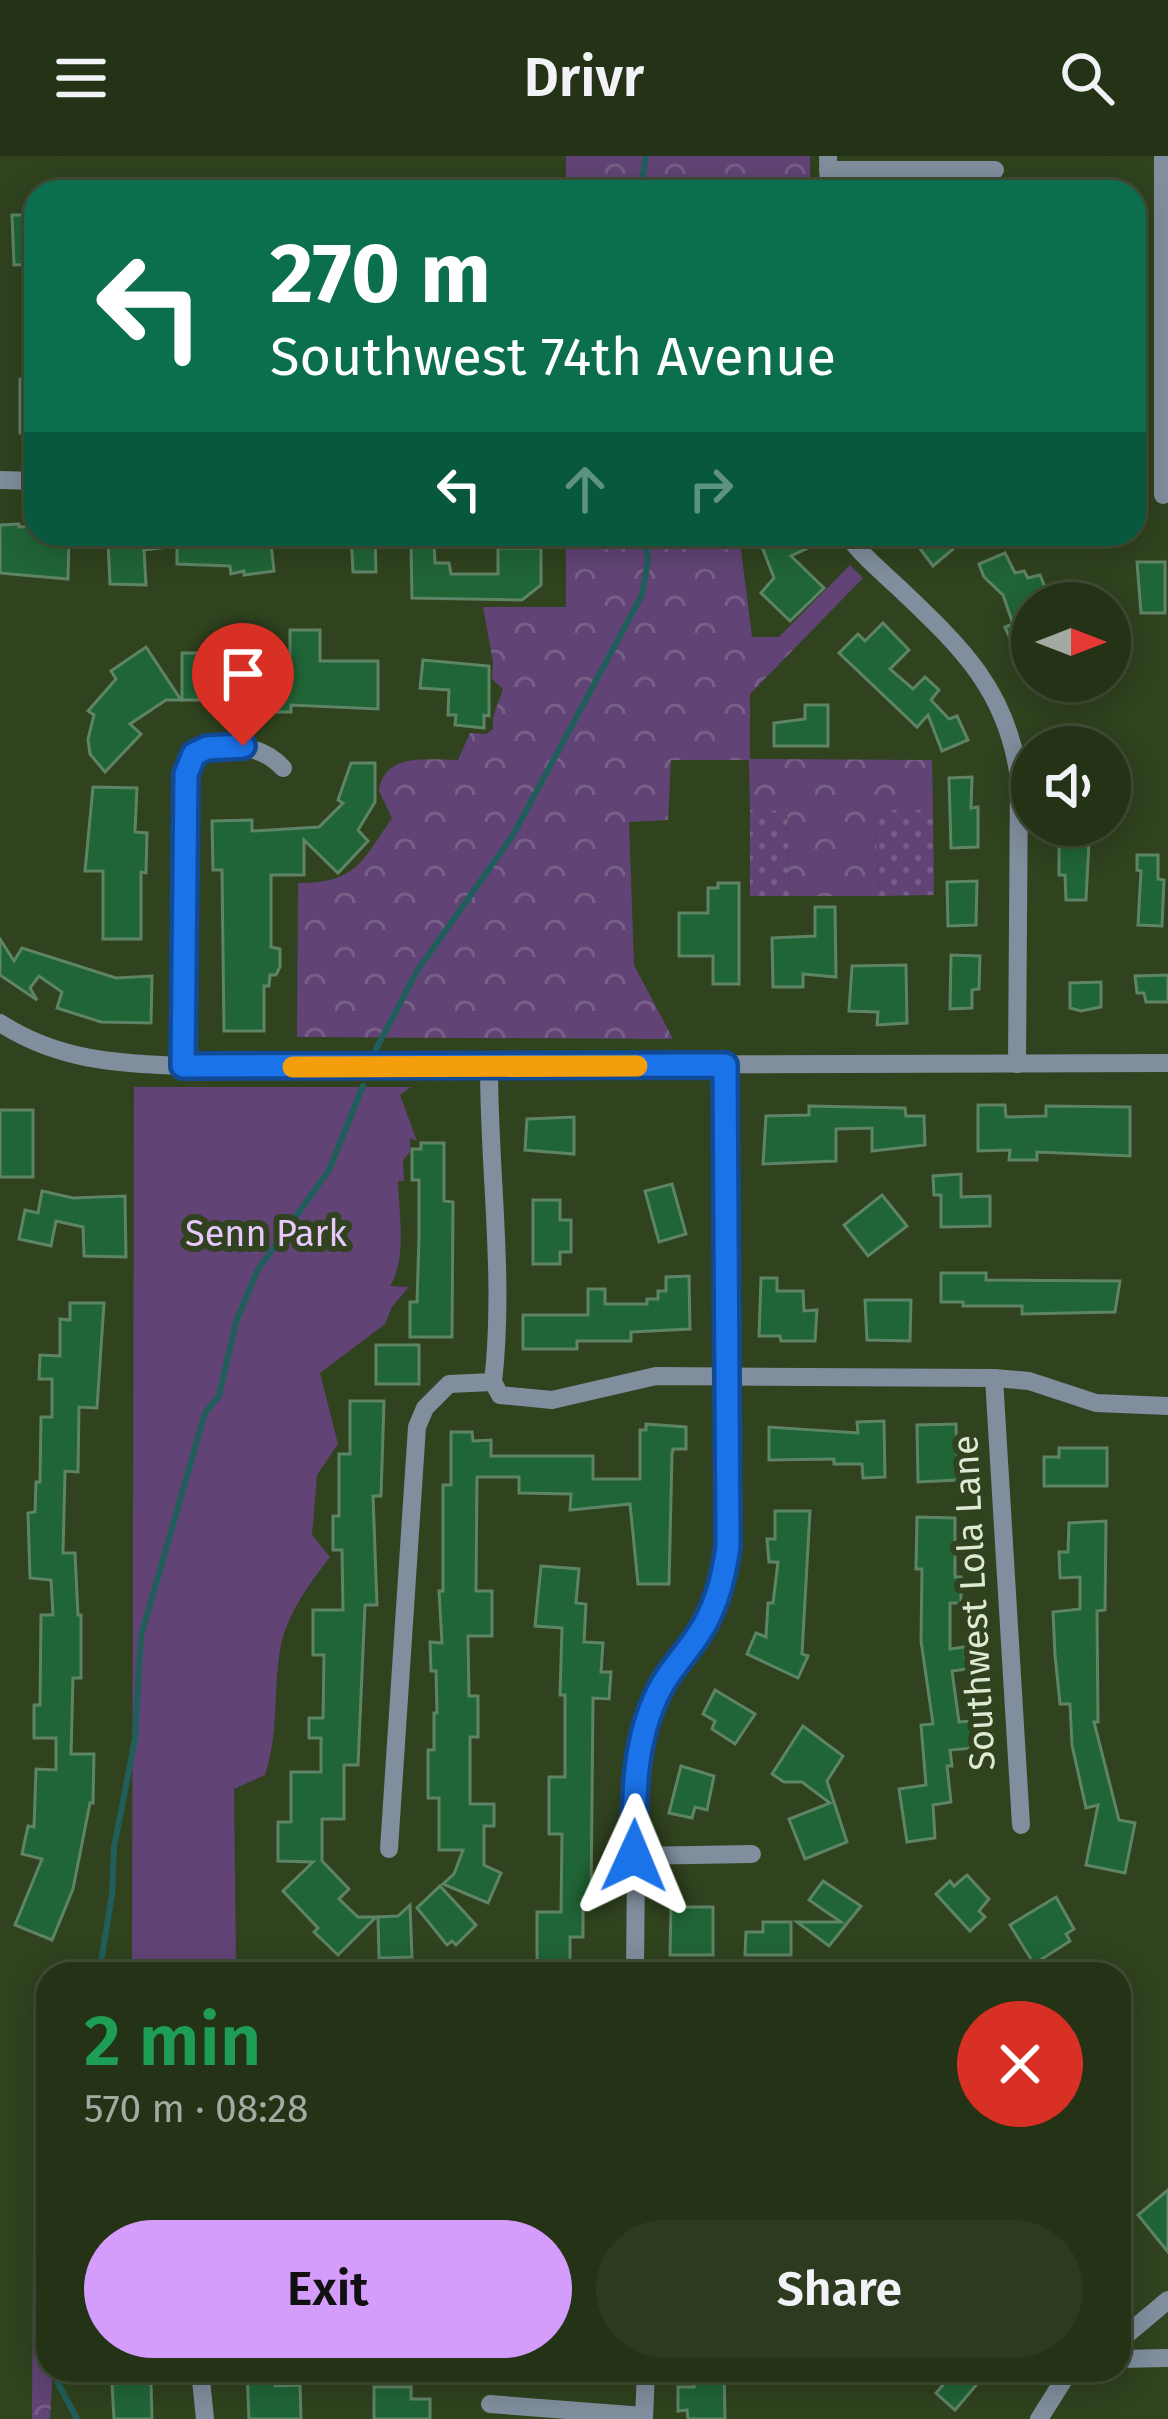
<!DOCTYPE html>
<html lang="en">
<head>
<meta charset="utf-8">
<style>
	body { margin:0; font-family:"Fira Sans",sans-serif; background:#2c3a1f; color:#f1f3f6; height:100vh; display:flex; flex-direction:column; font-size:45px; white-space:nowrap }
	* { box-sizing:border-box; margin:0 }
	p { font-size:39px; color:#a3aaa1 }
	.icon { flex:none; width:66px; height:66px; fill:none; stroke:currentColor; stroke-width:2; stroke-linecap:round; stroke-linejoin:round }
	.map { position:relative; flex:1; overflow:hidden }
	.details { position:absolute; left:36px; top:1806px; width:1095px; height:420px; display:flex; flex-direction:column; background:#243216; border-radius:36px; box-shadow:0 6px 30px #0003,0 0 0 3px #414d35 }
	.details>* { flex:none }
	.banner { position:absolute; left:24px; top:24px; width:1122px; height:366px; border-radius:36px; box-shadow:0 6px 30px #0003,0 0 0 3px #414d35; background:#0b6e4f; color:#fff; overflow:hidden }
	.needle { width:78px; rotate:90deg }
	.tools { position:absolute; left:1011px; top:426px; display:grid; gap:24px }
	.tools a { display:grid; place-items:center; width:120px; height:120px; border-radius:50%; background:#243216; box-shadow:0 6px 30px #0003,0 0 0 3px #414d35; font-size:60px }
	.pin { position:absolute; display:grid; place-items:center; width:102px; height:102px; color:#fff; margin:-123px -51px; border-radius:50% 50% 50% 0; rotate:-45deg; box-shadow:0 0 12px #0007 }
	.pin .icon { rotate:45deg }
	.me { position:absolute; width:132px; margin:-66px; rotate:1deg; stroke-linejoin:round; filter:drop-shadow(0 0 9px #0008) }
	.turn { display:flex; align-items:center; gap:42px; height:252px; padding:0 48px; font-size:54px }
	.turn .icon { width:156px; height:156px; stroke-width:2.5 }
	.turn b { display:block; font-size:84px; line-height:102px }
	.lanes { display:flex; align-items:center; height:114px; padding:0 48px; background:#0003; justify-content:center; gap:60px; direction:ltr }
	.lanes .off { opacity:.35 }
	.round { display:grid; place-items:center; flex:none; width:126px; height:126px; border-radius:63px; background:#2c3a1f }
	.headline { display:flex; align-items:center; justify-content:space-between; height:204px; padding:0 48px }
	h1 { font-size:72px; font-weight:600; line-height:90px; color:#1e9e55 }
	.cta { display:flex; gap:24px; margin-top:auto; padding:24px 48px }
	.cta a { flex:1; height:138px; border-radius:72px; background:#d49cfb; color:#111; font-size:48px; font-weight:600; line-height:138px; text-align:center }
	.cta a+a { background:#2c3a1f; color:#f1f3f6 }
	header { display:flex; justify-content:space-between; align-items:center; height:156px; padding:0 48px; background:#243216; font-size:54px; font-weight:600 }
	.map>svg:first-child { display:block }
</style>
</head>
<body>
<header><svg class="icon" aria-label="menu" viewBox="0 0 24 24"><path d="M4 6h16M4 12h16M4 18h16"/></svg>Drivr<svg class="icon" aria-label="search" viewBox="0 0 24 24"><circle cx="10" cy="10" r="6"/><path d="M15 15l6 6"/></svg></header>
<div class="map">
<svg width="1168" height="2263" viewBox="0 0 1168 2263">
	<defs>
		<pattern id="grass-dots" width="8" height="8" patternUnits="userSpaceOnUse" patternTransform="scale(3)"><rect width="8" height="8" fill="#614475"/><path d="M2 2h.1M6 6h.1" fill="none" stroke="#775f88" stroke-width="1.8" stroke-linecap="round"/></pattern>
		<pattern id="forest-crowns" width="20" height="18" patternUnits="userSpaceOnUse" patternTransform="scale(3)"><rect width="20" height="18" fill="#614475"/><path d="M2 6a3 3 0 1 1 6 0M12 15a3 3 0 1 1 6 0" fill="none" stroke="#775f88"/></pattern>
	</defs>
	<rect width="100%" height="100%" fill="#30421e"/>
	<g fill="url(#grass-dots)">
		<path d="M 750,654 L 787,654 L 790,740 L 750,740 Z"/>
		<path d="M 874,654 L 933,654 L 934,739 L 879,740 Z"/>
	</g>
	<g fill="url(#forest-crowns)">
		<rect x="566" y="0" width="244" height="36"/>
		<path d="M 566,378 L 739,378 L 752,481 L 779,481 L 850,409 L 863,422 L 750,538 L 750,603 L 932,604 L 933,654 L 874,654 L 879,740 L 790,740 L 787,655 L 750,654 L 749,604 L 671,604 L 668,664 L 629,666 L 634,809 L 673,883 L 297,881 L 298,727 C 356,727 361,707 392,662 L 379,635 C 384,596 428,604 458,604 L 470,577 L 486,578 L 493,573 L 493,561 L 503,533 L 492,523 L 493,506 L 483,451 L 566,451 Z"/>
		<path d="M 48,1890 L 48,2214 L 53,2214 L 50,2263 L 32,2263 L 34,1919 Z"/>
	</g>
	<path fill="#614475" d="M 134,931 L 411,931 L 400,939 L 417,985 L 410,982 L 410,996 L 403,1004 L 404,1025 L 398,1025 C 399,1056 407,1104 390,1130 L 409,1131 L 392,1151 L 385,1168 L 320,1217 L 338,1288 L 317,1319 L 312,1379 L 330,1401 C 308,1430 287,1457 280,1494 C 273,1537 279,1577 265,1619 L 234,1633 L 236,1809 L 245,1816 L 132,1816 Z"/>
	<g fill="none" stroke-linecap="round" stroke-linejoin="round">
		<g stroke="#215e5b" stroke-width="6">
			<path d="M 640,36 L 646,0"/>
			<path d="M 376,893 L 417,815 L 513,679 L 642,439 L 648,404 L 644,378"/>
			<path d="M 99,1818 L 112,1739 L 114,1691 L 135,1583 L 141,1480 L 205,1257 L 219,1240 L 236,1166 L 257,1115 L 329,1014 L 363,930"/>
			<path d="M 58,2214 L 58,2227 L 77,2263"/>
		</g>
	</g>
	<g fill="#206536" stroke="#5e8466" stroke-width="3">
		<path d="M 12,59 L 36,59 L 36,108 L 14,109 Z"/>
		<rect x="20" y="223" width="16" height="54"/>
		<path d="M 19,368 L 19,371 L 36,370 L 36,378 L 69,380 L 68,423 L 0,417 L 0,369 Z"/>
		<path d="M 120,378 L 270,378 L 274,415 L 244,419 L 244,415 L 231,418 L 230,410 L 177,408 L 177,390 L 144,394 L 146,429 L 110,428 L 108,385 L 120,384 Z"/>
		<path d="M 351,378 L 375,378 L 376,416 L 353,416 Z"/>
		<path d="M 757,378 L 801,378 L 808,392 L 791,400 L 824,432 L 790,465 L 761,437 L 774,422 Z"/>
		<path d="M 909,378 L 946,378 L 953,393 L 933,410 Z"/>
		<path d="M 434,386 L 435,407 L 449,407 L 451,418 L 498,418 L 498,392 L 541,392 L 541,429 L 522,444 L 412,442 L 411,387 Z"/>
		<path d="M 1005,397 L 1015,417 L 1024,415 L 1028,422 L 1040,419 L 1047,436 L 1032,443 L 1032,490 L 1016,496 L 1005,471 L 1013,468 L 1003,439 L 984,421 L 979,408 Z"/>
		<path d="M 1137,406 L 1165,406 L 1165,457 L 1141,457 Z"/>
		<path d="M 883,467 L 909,494 L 890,513 L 913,533 L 925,521 L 939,534 L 931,544 L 949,563 L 957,560 L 968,584 L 942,595 L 928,559 L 917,571 L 839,497 L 858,478 L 865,485 Z"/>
		<path d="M 290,474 L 320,474 L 320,505 L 378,505 L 378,553 L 291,549 L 291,556 L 257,556 L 257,533 L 276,533 L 276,502 L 290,502 Z"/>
		<path d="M 146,491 L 181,544 L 166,544 L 130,568 L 141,578 L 105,616 L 90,598 L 88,583 L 94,559 L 88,555 L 116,523 L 111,515 Z"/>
		<rect x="182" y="497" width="46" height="47"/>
		<path d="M 423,504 L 489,510 L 489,560 L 484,559 L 484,572 L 455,569 L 456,559 L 448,559 L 449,534 L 420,532 Z"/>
		<path d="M 805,549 L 828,549 L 828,590 L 774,590 L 774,567 L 805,563 Z"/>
		<path d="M 351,607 L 375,607 L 375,646 L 358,674 L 368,685 L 338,717 L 304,684 L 304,719 L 271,719 L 271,791 L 280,793 L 280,811 L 276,819 L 270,819 L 269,830 L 264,830 L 264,875 L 224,875 L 222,714 L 213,714 L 212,665 L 252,664 L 252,675 L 319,671 L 343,647 L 338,644 Z"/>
		<path d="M 972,621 L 971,652 L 978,651 L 978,691 L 951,692 L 949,622 Z"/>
		<path d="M 93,631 L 137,632 L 135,676 L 147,677 L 146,717 L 141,716 L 141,783 L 103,783 L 103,715 L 85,715 Z"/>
		<path d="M 1059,686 L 1089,686 L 1086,744 L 1066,744 L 1065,719 L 1059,719 Z"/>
		<path d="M 1137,699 L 1158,699 L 1158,723 L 1164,724 L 1162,770 L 1138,769 L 1141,715 L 1137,714 Z"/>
		<path d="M 977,725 L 976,769 L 948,770 L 947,726 Z"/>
		<path d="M 718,727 L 739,727 L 739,828 L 713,828 L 713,800 L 679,800 L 679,757 L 708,757 L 708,732 L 718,732 Z"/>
		<path d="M 815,751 L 835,751 L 836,821 L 803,818 L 803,831 L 773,831 L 772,782 L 815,780 Z"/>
		<path d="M 0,783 L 14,805 L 22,792 L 116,822 L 152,820 L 151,867 L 101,866 L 57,852 L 62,836 L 39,820 L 30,832 L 37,844 L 0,819 Z"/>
		<path d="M 951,799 L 980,800 L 979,833 L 972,834 L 972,852 L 950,853 Z"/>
		<path d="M 906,809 L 907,867 L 877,869 L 878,856 L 849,855 L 852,810 Z"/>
		<path d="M 1168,819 L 1168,846 L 1146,846 L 1144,837 L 1137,837 L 1135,820 Z"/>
		<path d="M 1101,826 L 1101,851 L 1081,855 L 1070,852 L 1070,827 Z"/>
		<path d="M 978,949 L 1005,949 L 1006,961 L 1046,960 L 1046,950 L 1130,951 L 1130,1000 L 1037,996 L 1037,1004 L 1009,1004 L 1010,994 L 978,995 Z"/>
		<path d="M 809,950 L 905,952 L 906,960 L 924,960 L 925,989 L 872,995 L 872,972 L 836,973 L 836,1005 L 763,1008 L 766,960 L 809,959 Z"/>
		<rect x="0" y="954" width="33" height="67"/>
		<path d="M 574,961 L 574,998 L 525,994 L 527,963 Z"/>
		<path d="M 421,987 L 444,987 L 444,1045 L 453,1046 L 452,1181 L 410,1181 L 410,1146 L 417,1146 L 419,1081 L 419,1024 L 412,1024 L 412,993 L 421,993 Z"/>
		<path d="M 961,1018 L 961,1041 L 990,1040 L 990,1070 L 941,1071 L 941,1039 L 934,1039 L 933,1020 Z"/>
		<path d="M 672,1028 L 686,1078 L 659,1086 L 645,1035 Z"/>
		<path d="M 42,1035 L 73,1042 L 125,1040 L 126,1101 L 84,1100 L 83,1071 L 56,1065 L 51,1090 L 19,1083 L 25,1054 L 38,1057 Z"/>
		<path d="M 882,1039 L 907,1070 L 868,1100 L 844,1069 Z"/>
		<path d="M 533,1044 L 560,1044 L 560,1064 L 571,1064 L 571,1096 L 560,1096 L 560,1108 L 533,1108 Z"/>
		<path d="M 941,1117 L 986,1117 L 986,1124 L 1120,1125 L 1115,1156 L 1022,1158 L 1022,1150 L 963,1150 L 963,1146 L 941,1146 Z"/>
		<path d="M 689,1120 L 690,1173 L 631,1176 L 631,1185 L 577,1185 L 577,1193 L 523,1193 L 523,1159 L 588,1159 L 588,1133 L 605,1133 L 605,1148 L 647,1148 L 647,1143 L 658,1143 L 658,1135 L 666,1135 L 666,1121 Z"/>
		<path d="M 761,1122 L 777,1122 L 777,1135 L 803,1135 L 804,1155 L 817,1154 L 815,1185 L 781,1185 L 780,1180 L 759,1180 Z"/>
		<path d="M 865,1144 L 911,1144 L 910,1185 L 867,1184 Z"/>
		<path d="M 70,1147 L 104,1147 L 97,1252 L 79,1251 L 78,1316 L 65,1315 L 63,1397 L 75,1397 L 78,1459 L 81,1459 L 81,1522 L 73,1522 L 71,1598 L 94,1598 L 93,1647 L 90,1647 L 73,1733 L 52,1784 L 15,1769 L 42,1703 L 22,1698 L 28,1670 L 34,1671 L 36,1613 L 56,1614 L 56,1582 L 34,1582 L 34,1549 L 40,1549 L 41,1459 L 53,1459 L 51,1424 L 30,1422 L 28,1357 L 35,1356 L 36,1326 L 40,1326 L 41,1261 L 52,1261 L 52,1223 L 39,1223 L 40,1199 L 60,1200 L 60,1163 L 70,1164 Z"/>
		<rect x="376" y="1189" width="43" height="39"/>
		<path d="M 350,1245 L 384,1245 L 381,1340 L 373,1340 L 377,1449 L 365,1449 L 358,1609 L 344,1609 L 344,1663 L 322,1663 L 322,1705 L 349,1733 L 339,1743 L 358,1761 L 376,1761 L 338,1799 L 314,1776 L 318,1772 L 283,1735 L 313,1706 L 278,1705 L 278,1666 L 291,1666 L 291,1616 L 321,1616 L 321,1582 L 309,1582 L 309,1562 L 323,1562 L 324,1499 L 313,1499 L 313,1454 L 343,1454 L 342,1394 L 333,1394 L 333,1360 L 339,1360 L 339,1298 L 350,1298 Z"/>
		<path d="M 884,1265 L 885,1321 L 863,1322 L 862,1308 L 834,1308 L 834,1303 L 769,1304 L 769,1271 L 858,1277 L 857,1266 Z"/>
		<path d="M 646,1268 L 686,1271 L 686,1293 L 673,1293 L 672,1298 L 669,1428 L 638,1428 L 630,1348 L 570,1354 L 571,1338 L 519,1337 L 519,1321 L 477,1321 L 476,1435 L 492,1435 L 492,1480 L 468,1480 L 469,1540 L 478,1540 L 478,1581 L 470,1581 L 470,1648 L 494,1648 L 494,1670 L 484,1670 L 484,1709 L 501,1717 L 488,1747 L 443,1728 L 454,1718 L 463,1694 L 439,1694 L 439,1642 L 428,1642 L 428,1594 L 434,1594 L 434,1557 L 437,1557 L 436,1515 L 431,1515 L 430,1486 L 442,1487 L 439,1435 L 443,1435 L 443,1329 L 451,1329 L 451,1276 L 472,1276 L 473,1285 L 491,1284 L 491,1300 L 593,1300 L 593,1323 L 640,1323 L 640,1274 L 646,1274 Z"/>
		<path d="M 956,1268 L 958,1324 L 918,1326 L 917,1269 Z"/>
		<path d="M 1059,1292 L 1107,1292 L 1107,1330 L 1044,1330 L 1044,1301 L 1059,1301 Z"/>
		<path d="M 775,1355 L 810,1355 L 802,1498 L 808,1500 L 798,1522 L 747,1498 L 756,1477 L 766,1481 L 768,1447 L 773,1447 L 778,1406 L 769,1406 L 767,1383 L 775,1383 Z"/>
		<path d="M 917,1361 L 955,1362 L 955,1421 L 961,1421 L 961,1447 L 950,1447 L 950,1493 L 964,1491 L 967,1513 L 952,1515 L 959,1566 L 972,1565 L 974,1592 L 950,1594 L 952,1610 L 947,1610 L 951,1646 L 933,1649 L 935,1682 L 907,1686 L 899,1633 L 926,1629 L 921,1569 L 933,1568 L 921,1485 L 922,1413 L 916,1413 Z"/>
		<path d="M 1106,1365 L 1105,1454 L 1097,1455 L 1098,1566 L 1094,1566 L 1119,1664 L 1135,1667 L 1125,1717 L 1086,1709 L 1098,1649 L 1086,1652 L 1072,1589 L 1070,1548 L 1060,1548 L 1055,1499 L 1053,1456 L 1080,1453 L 1080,1421 L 1060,1422 L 1059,1396 L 1068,1396 L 1069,1367 Z"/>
		<path d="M 541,1410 L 579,1413 L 576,1447 L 586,1448 L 584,1486 L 603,1487 L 601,1516 L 611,1516 L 609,1543 L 593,1542 L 591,1742 L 583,1742 L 583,1781 L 570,1781 L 570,1812 L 537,1812 L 537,1756 L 561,1756 L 562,1678 L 549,1678 L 549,1621 L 565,1621 L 565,1539 L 560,1539 L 562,1472 L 535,1470 Z"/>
		<path d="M 715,1534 L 755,1558 L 735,1588 L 712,1573 L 715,1565 L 703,1558 Z"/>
		<path d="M 803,1570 L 843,1600 L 827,1625 L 847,1686 L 805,1703 L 789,1663 L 830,1647 L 802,1626 L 784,1626 L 772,1618 Z"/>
		<path d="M 681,1610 L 714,1620 L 707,1654 L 695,1651 L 692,1662 L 669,1657 Z"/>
		<path d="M 967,1719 L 989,1743 L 979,1755 L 985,1761 L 970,1775 L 936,1738 L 950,1725 L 954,1730 Z"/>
		<path d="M 823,1725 L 861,1750 L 829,1790 L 797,1766 L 841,1766 L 809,1744 Z"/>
		<path d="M 440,1730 L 476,1769 L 456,1789 L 452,1785 L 447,1789 L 417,1752 Z"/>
		<path d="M 1056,1741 L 1074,1773 L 1066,1778 L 1070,1785 L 1034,1808 L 1010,1769 Z"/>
		<path d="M 410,1749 L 412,1801 L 379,1802 L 378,1761 L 398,1760 Z"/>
		<path d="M 671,1751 L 713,1751 L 713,1799 L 670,1799 Z"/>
		<path d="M 763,1766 L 791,1766 L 791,1799 L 745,1799 L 746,1776 L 763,1776 Z"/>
		<path d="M 1168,2034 L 1168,2096 L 1138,2059 Z"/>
		<path d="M 247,2214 L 273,2214 L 275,2230 L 300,2229 L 301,2263 L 249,2263 Z"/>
		<path d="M 694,2214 L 724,2214 L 725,2263 L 688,2263 L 687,2254 L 678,2255 L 678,2231 L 694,2231 Z"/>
		<path d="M 956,2214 L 989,2214 L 955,2254 L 936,2237 Z"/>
		<path d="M 151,2226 L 152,2263 L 114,2263 L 112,2228 Z"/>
		<path d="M 374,2231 L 411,2231 L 411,2243 L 430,2243 L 430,2263 L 374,2263 Z"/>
	</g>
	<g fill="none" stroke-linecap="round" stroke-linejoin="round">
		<g stroke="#808e9d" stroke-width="18">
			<path d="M 828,0 L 829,36"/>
			<path d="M 1163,0 L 1163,339"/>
			<path d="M 828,14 L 995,14"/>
			<path d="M 0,324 L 36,325"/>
			<path d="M 847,378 C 860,398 881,415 898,431 C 960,490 1007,533 1019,622 L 1017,908"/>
			<path d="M 0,867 C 59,905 116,907 183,910 L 1168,907"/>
			<path d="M 183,910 L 186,618 L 194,598 C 223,584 261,588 283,612"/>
			<path d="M 489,912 C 489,1016 505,1122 493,1226 L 500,1239 L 552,1244 L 656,1220 L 994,1222 L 1029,1225 L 1096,1247 L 1168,1250"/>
			<path d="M 994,1222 L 1021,1669"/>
			<path d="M 389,1693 L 417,1271 L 425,1252 L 449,1228 L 493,1226"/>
			<path d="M 635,1700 L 752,1698"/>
			<path d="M 635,1818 L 637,1598 L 659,1535 L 710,1458 L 724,1420 L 727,1390 L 725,909"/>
			<path d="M 1119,2185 L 1168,2144"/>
			<path d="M 1119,2203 L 1168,2202"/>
			<path d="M 200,2214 L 205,2263"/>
			<path d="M 490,2248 L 644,2260"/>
			<path d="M 644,2263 L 646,2214"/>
			<path d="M 1039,2263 L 1070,2214"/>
		</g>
	</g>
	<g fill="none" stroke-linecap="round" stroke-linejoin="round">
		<g stroke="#114b97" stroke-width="30">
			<path id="route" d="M 243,590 L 207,592 L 194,598 L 186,618 L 183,910 L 725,909 L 728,1390 C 724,1421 716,1453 698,1479 C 686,1498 670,1513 660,1533 C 633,1585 634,1642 634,1700"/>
		</g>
		<use href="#route" stroke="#1a73e8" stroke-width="21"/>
		<path stroke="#f59e0b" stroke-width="21" d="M 293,911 L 637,910"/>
	</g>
	<g text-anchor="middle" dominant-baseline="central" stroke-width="12" stroke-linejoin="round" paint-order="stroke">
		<g font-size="36" fill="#e8c9ff" stroke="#30421e">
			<text x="266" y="1078">Senn Park</text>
		</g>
		<g font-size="36" fill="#deead4" stroke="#30421e">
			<text transform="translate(974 1447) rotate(-93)">Southwest Lola Lane</text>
		</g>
	</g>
</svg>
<div class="tools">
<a><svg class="needle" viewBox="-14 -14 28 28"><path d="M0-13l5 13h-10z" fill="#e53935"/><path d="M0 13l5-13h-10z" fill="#a3aaa1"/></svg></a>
<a><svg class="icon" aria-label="sound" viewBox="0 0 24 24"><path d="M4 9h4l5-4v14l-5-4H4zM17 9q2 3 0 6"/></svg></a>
</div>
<div class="pin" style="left:243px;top:590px;background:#d93025"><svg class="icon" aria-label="arrive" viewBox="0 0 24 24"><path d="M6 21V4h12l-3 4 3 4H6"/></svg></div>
<svg class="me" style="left:634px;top:1700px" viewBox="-20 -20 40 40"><path d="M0-17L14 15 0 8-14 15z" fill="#1a73e8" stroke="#fff" stroke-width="4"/></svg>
<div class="banner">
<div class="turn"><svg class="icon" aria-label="left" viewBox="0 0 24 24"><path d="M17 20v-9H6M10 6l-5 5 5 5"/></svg><div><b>270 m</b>Southwest 74th Avenue</div></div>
<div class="lanes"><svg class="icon" aria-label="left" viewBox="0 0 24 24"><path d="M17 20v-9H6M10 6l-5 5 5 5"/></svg><svg class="icon off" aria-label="ahead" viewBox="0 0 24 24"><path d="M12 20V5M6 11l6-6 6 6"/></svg><svg class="icon off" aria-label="right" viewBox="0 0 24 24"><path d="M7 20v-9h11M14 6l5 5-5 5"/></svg></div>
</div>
<section class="details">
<div class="headline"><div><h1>2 min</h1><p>570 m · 08:28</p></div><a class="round" style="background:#d93025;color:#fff"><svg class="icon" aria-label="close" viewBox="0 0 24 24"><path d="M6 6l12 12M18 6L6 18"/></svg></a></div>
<div class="cta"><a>Exit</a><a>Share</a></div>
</section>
</div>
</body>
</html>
